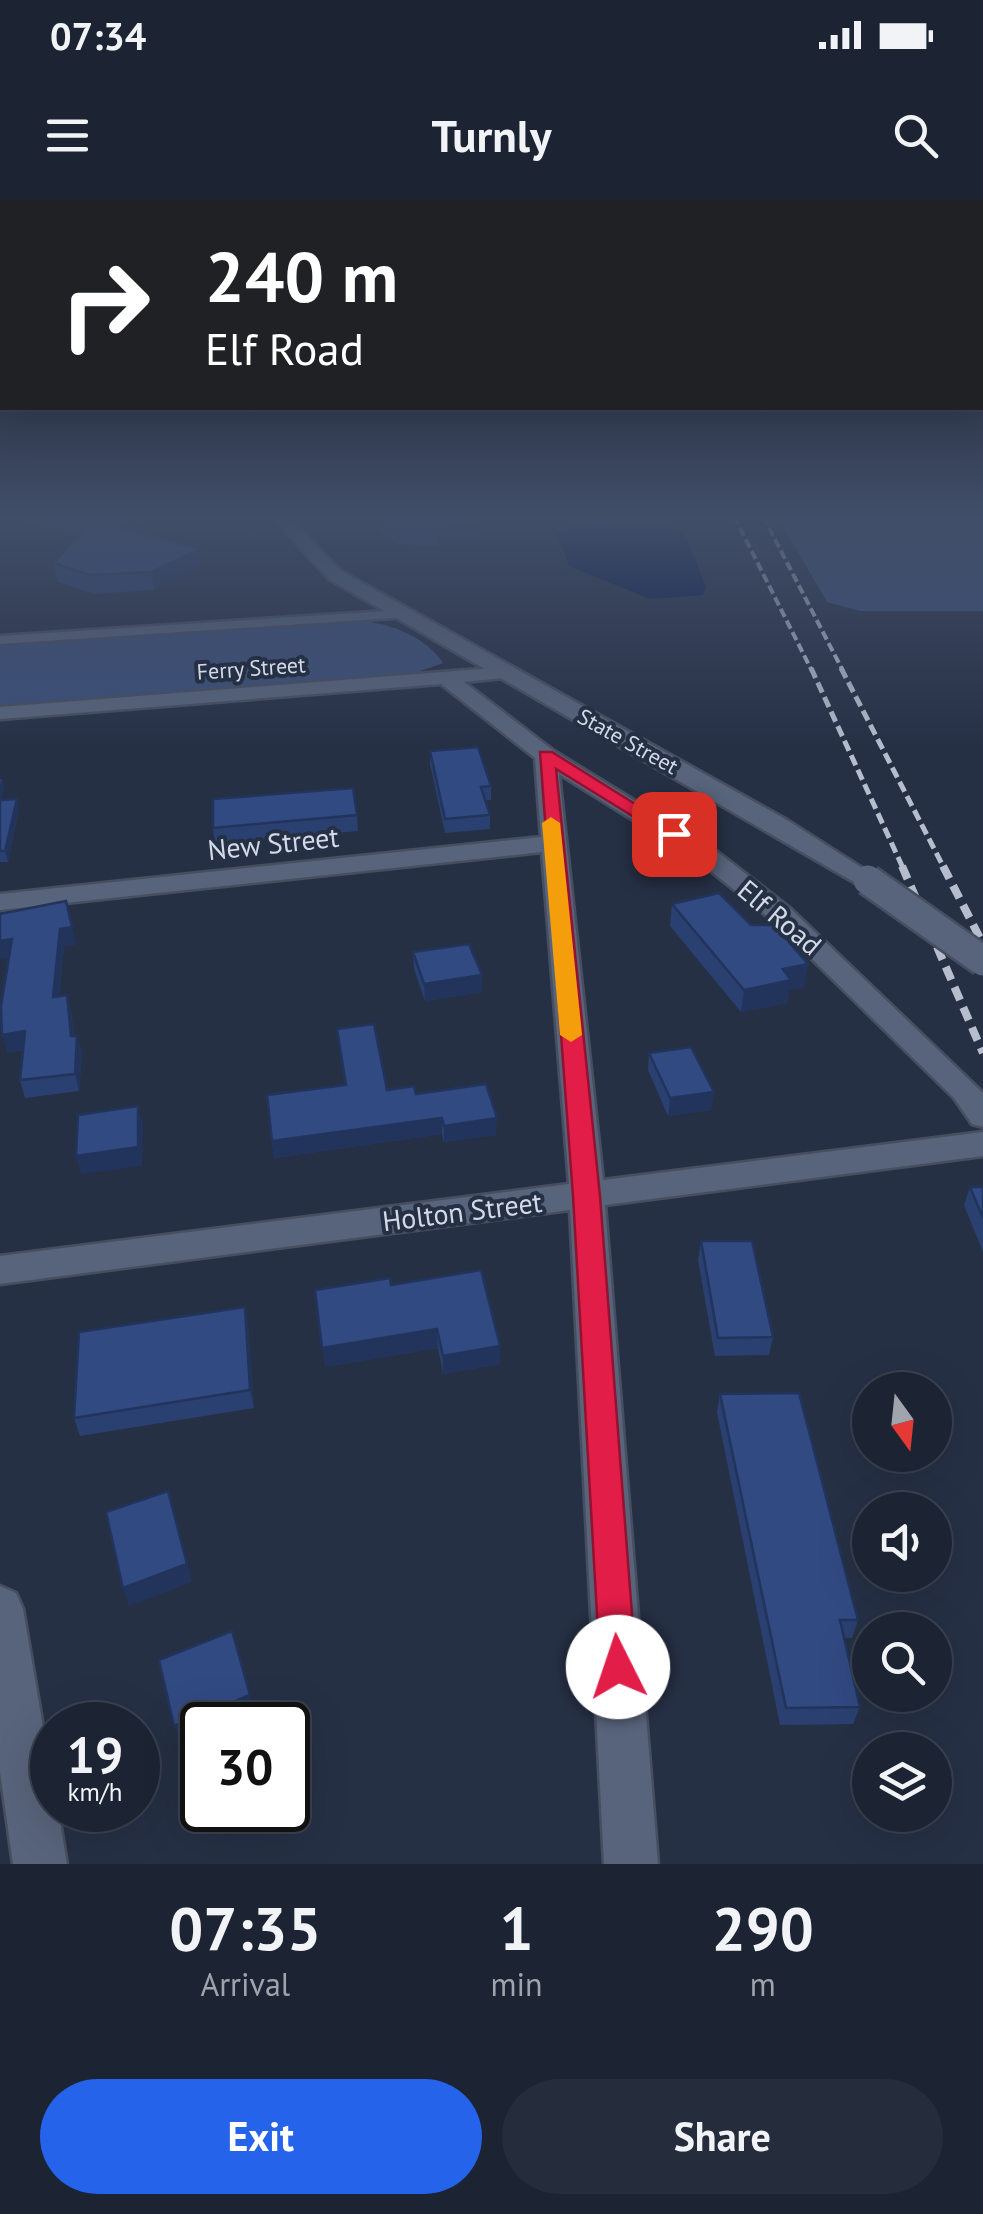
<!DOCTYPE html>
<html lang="en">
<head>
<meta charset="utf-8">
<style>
	body { margin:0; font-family:"PT Sans",sans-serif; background:#252c3c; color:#f1f3f6; height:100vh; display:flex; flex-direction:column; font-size:38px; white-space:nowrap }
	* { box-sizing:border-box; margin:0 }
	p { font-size:32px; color:#a0a4ac }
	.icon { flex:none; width:55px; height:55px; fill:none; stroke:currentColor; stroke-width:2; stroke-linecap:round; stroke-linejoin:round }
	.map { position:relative; height:1664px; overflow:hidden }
	.side { display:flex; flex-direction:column; background:#1c2434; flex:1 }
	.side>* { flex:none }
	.guide { position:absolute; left:0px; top:0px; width:985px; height:210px; box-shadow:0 10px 40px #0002,0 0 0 2px #3a414f; background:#202124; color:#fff; overflow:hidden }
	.needle { width:65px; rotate:165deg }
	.fabs { position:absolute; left:852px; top:1172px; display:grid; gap:20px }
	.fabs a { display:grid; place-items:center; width:100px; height:100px; border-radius:50%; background:#1c2434; box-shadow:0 10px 40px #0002,0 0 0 2px #3a414f; font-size:50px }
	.speed { position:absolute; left:30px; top:1502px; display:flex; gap:20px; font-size:50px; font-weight:700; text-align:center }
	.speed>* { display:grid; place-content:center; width:130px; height:130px; border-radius:50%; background:#1c2434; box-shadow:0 10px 40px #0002,0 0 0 2px #3a414f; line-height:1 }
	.speed small { font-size:25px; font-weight:400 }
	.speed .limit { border:5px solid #111; border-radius:15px; background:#fff; color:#111 }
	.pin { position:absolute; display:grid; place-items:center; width:85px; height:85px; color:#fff; margin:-42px; border-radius:20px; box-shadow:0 5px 15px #0006 }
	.me { position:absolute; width:110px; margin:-55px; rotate:356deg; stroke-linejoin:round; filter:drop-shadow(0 0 8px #0008) }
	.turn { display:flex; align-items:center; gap:35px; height:210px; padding:0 40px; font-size:45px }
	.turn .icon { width:130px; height:130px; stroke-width:2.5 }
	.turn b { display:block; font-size:70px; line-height:85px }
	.eta { display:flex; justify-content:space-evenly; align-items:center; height:170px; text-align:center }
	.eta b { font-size:60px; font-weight:600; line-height:70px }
	.primary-button { display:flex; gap:20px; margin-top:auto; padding:20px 40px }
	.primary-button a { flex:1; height:115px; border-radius:60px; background:#2563eb; color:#fff; font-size:40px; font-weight:600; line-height:115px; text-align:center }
	.primary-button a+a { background:#252c3c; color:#f1f3f6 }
	.status { display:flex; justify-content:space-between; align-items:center; height:70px; padding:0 50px; background:#1c2434; direction:ltr }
	.status svg { height:28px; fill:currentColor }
	header { display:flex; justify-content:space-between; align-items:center; height:130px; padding:0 40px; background:#1c2434; font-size:45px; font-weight:600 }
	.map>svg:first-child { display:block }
</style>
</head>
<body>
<div class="status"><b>07:34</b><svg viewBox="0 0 49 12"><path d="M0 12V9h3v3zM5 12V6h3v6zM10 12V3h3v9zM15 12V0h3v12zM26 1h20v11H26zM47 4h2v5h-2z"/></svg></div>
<header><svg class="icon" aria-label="menu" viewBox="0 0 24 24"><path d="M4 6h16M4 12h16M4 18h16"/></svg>Turnly<svg class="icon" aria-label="search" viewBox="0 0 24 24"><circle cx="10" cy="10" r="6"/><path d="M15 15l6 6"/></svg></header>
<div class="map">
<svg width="983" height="1664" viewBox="0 0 983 1664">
	<rect width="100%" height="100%" fill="#263045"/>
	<g fill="#3b4f79">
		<path d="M 777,316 L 983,316 L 983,411 L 860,411 L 827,402 Z"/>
		<path d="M 361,421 C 390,423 426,437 443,463 L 412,474 L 0,505 L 0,445 Z"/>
	</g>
	<path fill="#061a4d" d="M 595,323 L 677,328 L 688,340 L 706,387 L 703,395 L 650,399 L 569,366 L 557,334 L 575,325 Z"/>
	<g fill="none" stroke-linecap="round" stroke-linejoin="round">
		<g stroke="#464e60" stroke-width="5">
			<path id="lane" d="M 403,410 L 407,411 L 407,417 L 0,444 L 0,436 Z"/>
		</g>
		<g stroke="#464e60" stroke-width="5">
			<g id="street">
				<path d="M 505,467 L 515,473 L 512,477 L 464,482 L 554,551 L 715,650 L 791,709 L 983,893 L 983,927 L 972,924 L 954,898 L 773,721 L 697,660 L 559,574 L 603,980 L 983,932 L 983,956 L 605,1005 L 658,1664 L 604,1664 L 570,1010 L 0,1084 L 0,1056 L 569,984 L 542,652 L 0,710 L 0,694 L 541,637 L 535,558 L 441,484 L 0,519 L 0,507 Z"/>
				<path d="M 0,1386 L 16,1393 L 23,1409 L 52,1580 L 52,1610 L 58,1610 L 67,1664 L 13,1664 L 0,1572 Z"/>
			</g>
		</g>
		<g stroke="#464e60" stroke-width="5">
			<path id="secondary" d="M 271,316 L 288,316 L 341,371 L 787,620 L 881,680 L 868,688 L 859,685 L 329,379 Z"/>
		</g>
		<use href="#lane" fill="#58647b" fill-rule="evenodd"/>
		<use href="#street" fill="#58647b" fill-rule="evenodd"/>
		<use href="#secondary" fill="#58647b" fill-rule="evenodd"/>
		<g stroke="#b6bdcd" stroke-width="4" stroke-dasharray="9 4" stroke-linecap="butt">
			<path d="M 734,316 L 812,471"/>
			<path d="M 763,316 L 843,471"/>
		</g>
		<g stroke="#b6bdcd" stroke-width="5" stroke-dasharray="11 5" stroke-linecap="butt">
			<path d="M 811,468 L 903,668"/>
			<path d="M 841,468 L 944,668"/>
		</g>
		<g stroke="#b6bdcd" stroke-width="8" stroke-dasharray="14 8" stroke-linecap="butt">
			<path d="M 902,666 L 983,853"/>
			<path d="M 943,666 L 983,744"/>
		</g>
		<g stroke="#464e60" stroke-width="34" stroke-linecap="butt">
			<path id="secondary-bridge" d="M 868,680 L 983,761"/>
		</g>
		<use href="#secondary-bridge" stroke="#58647b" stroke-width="29"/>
	</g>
	<g fill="#2a4070">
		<path d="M 23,316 L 148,316 L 136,332 L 202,367 L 154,390 L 93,394 L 57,381 L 54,363 L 76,336 L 24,322 Z"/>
		<path d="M 488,318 L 488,333 L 439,346 L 398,344 L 381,335 L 380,320 Z"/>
		<path d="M 430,551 L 491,586 L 491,600 L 485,600 L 490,615 L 490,629 L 445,633 L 430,564 Z"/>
		<path d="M 0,579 L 2,579 L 4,590 L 1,600 L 19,609 L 8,662 L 0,662 Z"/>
		<path d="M 357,615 L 358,631 L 215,644 L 213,628 Z"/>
		<path d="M 672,704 L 751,725 L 808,764 L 804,787 L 789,790 L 787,803 L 741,812 L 670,726 Z"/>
		<path d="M 0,714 L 76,744 L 64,746 L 59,796 L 67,795 L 71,812 L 74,836 L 77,836 L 82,853 L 79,891 L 25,898 L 20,880 L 23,850 L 7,853 L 9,757 L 0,759 Z"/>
		<path d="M 413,752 L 482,792 L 425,801 L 414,769 Z"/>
		<path d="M 337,829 L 387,890 L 416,894 L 496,935 L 444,942 L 442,934 L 274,958 L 272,941 L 345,885 Z"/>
		<path d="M 649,853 L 711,910 L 668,916 L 648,870 Z"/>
		<path d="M 970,987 L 983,987 L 983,1052 L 964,1005 Z"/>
		<path d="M 701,1041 L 773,1137 L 769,1155 L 715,1156 L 698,1060 Z"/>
		<path d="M 391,1085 L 500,1146 L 500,1164 L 443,1174 L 438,1148 L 325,1167 Z"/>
		<path d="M 245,1107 L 248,1125 L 254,1208 L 80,1236 L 74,1218 Z"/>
		<path d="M 720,1194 L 858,1420 L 852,1438 L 844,1438 L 860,1507 L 853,1524 L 780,1525 L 717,1212 Z"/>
	</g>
	<g fill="#22345b">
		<path d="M 132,316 L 148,316 L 125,346 L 122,329 Z"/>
		<path d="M 488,318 L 488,333 L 439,346 L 438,330 Z"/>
		<path d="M 200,349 L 202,367 L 154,390 L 151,372 Z"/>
		<path d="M 2,579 L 4,590 L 0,605 L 0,585 Z"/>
		<path d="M 17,599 L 19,609 L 8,662 L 5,651 Z"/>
		<path d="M 66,701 L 76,744 L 64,746 L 57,814 L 53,797 L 60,729 Z"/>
		<path d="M 12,739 L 17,756 L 0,759 L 0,741 Z"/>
		<path d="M 808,764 L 804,787 L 789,790 L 787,803 L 741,812 L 744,790 L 783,769 Z"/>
		<path d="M 482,775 L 482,792 L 425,801 L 424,784 Z"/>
		<path d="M 67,795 L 71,812 L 76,854 L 71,836 Z"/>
		<path d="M 25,831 L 31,848 L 7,853 L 2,835 Z"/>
		<path d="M 77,836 L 82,853 L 79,891 L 75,874 Z"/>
		<path d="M 714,892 L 711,910 L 668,916 L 670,898 Z"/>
		<path d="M 138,906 L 143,924 L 142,966 L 81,974 L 76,956 Z"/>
		<path d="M 442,918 L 442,934 L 274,958 L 272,941 Z"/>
		<path d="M 497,918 L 496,935 L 444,942 L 444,926 Z"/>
		<path d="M 245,1107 L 248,1125 L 254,1208 L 250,1190 Z"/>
		<path d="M 437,1129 L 438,1148 L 325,1167 L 322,1148 Z"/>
		<path d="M 500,1146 L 500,1164 L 443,1174 L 443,1156 Z"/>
		<path d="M 173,1309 L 192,1382 L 129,1406 L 123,1388 Z"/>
		<path d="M 250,1495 L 254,1512 L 222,1525 L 202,1525 L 202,1533 L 180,1542 L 174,1526 Z"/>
	</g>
	<g fill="#314a82" stroke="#22345b" stroke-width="2.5">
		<path d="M 63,316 L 132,316 L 122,329 L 200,349 L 151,372 L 90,375 L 54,363 L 88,323 Z"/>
		<path d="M 382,316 L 488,316 L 488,318 L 438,330 L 397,329 L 380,320 Z"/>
		<path d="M 478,547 L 491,586 L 481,587 L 490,615 L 445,619 L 430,551 Z"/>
		<path d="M 353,588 L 357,615 L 213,628 L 213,599 Z"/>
		<path d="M 17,599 L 5,651 L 0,651 L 0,600 Z"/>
		<path d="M 719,693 L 751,725 L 774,725 L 808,764 L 783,769 L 791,780 L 744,790 L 672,704 Z"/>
		<path d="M 66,701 L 72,727 L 60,729 L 53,797 L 67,795 L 71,836 L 77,836 L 75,874 L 20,880 L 25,831 L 2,835 L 1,806 L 12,739 L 0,741 L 0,714 Z"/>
		<path d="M 469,744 L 482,775 L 424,784 L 413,752 Z"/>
		<path d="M 374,824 L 387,890 L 414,886 L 416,894 L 486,884 L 497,918 L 444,926 L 442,918 L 272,941 L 267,895 L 346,885 L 337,829 Z"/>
		<path d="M 691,847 L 714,892 L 670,898 L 649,853 Z"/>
		<path d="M 138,906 L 138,947 L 76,956 L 78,915 Z"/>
		<path d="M 970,987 L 983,987 L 983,1018 Z"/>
		<path d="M 701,1041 L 752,1041 L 773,1137 L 718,1138 Z"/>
		<path d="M 481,1070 L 500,1146 L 443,1156 L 437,1129 L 322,1148 L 315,1090 L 390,1078 L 391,1085 Z"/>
		<path d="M 245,1107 L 250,1190 L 74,1218 L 79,1132 Z"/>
		<path d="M 799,1193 L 858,1420 L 840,1420 L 860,1507 L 786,1508 L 720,1194 Z"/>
		<path d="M 168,1291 L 187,1364 L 123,1388 L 106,1312 Z"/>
		<path d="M 232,1431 L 250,1495 L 174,1526 L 159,1460 Z"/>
	</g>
	<linearGradient id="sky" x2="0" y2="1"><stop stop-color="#151a26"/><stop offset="0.58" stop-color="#414e68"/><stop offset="1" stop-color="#414e68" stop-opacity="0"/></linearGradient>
	<rect width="983" height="549" fill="url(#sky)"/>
	<path fill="#e11d48" stroke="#92132f" stroke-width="2.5" d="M 540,552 L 552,552 L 683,634 L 668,638 L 556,569 L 600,996 L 636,1467 L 631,1480 L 618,1485 L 605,1480 L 600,1467 L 573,996 Z"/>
	<path fill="#f59e0b" d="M 551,617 L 560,623 L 582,835 L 571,842 L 560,835 L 542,623 Z"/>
	<g text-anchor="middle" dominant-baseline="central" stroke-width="8" stroke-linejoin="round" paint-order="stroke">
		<g font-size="22" fill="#d2d9e7" stroke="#263045">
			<text transform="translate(251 468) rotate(-4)">Ferry Street</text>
			<text transform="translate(628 541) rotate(29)">State Street</text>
		</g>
		<g font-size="28" fill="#d2d9e7" stroke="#263045">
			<text transform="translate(273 643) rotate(-6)">New Street</text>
			<text transform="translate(780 717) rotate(40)">Elf Road</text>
			<text transform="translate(462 1011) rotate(-7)">Holton Street</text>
		</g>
	</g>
</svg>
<div class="fabs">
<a><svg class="needle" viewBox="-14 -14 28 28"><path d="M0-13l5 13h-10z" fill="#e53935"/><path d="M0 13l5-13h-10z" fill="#a0a4ac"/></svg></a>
<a><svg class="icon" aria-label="sound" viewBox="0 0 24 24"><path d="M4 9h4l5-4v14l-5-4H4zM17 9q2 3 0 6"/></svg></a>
<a><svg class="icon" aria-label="search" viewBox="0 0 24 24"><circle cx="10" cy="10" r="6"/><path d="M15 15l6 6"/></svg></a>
<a><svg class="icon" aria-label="layers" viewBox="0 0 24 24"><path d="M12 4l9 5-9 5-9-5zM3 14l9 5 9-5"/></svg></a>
</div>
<div class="speed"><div>19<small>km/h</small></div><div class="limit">30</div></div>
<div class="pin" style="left:674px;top:634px;background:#d93025"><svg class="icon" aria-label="arrive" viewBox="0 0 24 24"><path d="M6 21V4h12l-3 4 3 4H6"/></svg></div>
<svg class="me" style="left:618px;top:1467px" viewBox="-20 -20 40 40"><circle r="19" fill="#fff"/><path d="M0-13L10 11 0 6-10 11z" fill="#e11d48"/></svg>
<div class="guide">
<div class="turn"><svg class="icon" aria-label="right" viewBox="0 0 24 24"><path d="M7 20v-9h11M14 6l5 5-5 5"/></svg><div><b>240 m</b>Elf Road</div></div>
</div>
</div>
<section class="side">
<div class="eta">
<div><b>07:35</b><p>Arrival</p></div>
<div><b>1</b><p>min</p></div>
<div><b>290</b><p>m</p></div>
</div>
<div class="primary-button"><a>Exit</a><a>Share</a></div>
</section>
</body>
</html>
